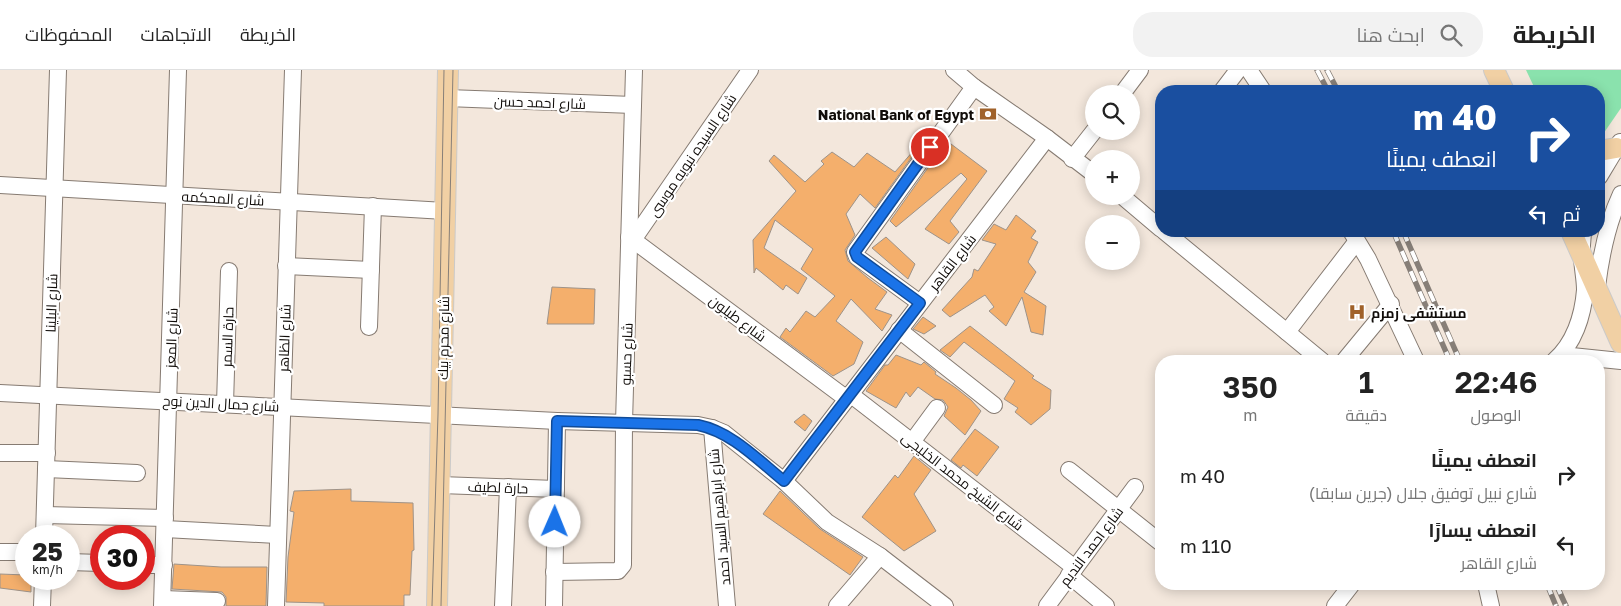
<!DOCTYPE html>
<html lang="ar">
<head>
<meta charset="utf-8">
<style>
	body { margin:0; font-family:"Golos Text",Cairo,sans-serif; background:#f2f2f2; color:#222; direction:rtl; height:100vh; display:flex; flex-direction:column; font-size:19px; white-space:nowrap }
	* { box-sizing:border-box; margin:0 }
	p { font-size:16px; color:#767676 }
	.icon { flex:none; width:28px; height:28px; fill:none; stroke:currentColor; stroke-width:2; stroke-linecap:round; stroke-linejoin:round }
	.map { position:relative; flex:1; overflow:hidden; direction:ltr }
	.sheet { position:absolute; left:1155px; top:285px; width:450px; height:235px; display:flex; flex-direction:column; background:#fff; border-radius:20px; box-shadow:0 2px 12px #0003; direction:rtl }
	.sheet>* { flex:none }
	.top-card { position:absolute; left:1155px; top:15px; width:450px; height:152px; border-radius:20px; box-shadow:0 2px 12px #0003; direction:rtl; background:#1a4fa0; color:#fff; overflow:hidden }
	.buttons { position:absolute; left:1085px; top:15px; display:grid; gap:10px }
	.buttons a { display:grid; place-items:center; width:55px; height:55px; border-radius:50%; background:#fff; box-shadow:0 2px 12px #0003; font-size:25px }
	.speed { position:absolute; left:15px; top:455px; display:flex; gap:10px; font-size:25px; font-weight:700; text-align:center }
	.speed>* { display:grid; place-content:center; width:65px; height:65px; border-radius:50%; background:#fff; box-shadow:0 2px 12px #0003; line-height:1 }
	.speed small { font-size:12px; font-weight:400 }
	.speed .limit { border:8px solid #d22; background:#fff; color:#111 }
	.pin { position:absolute; display:grid; place-items:center; width:42px; height:42px; color:#fff; margin:-21px; border:2px solid #fff; border-radius:50%; box-shadow:0 1px 5px #0007 }
	.me { position:absolute; width:55px; margin:-28px; rotate:1deg; stroke-linejoin:round; filter:drop-shadow(0 0 4px #0008) }
	.turn { display:flex; align-items:center; gap:18px; height:105px; padding:0 25px; font-size:22px }
	.turn .icon { width:65px; height:65px; stroke-width:2.5 }
	.turn b { display:block; font-size:35px; line-height:42px }
	.then { display:flex; align-items:center; height:48px; padding:0 25px; background:#0003; gap:10px; font-size:19px }
	.eta { display:flex; justify-content:space-evenly; align-items:center; height:85px; text-align:center }
	.eta b { font-size:30px; font-weight:600; line-height:35px }
	ul { padding:0; list-style:none }
	li { display:flex; align-items:center; gap:15px; height:70px; padding:0 25px }
	li div { flex:1 }
	li b { display:block; font-size:19px }
	li em { font-style:normal }
	header { display:flex; align-items:center; gap:30px; box-sizing:border-box; height:70px; padding:0 25px; background:#fff; border-bottom:1px solid #e0e0e0 }
	header strong { font-size:24px }
	nav { display:flex; gap:28px; margin-inline-start:auto; font-size:18px }
	.search { width:350px; height:45px; background:#f2f2f2; display:flex; align-items:center; gap:12px; box-sizing:border-box; padding:0 18px; border-radius:20px; color:#767676; font-size:19px }
	.map>svg:first-child { display:block }
</style>
</head>
<body>
<header>
<strong>الخريطة</strong>
<div class="search"><svg class="icon" aria-label="search" viewBox="0 0 24 24"><circle cx="10" cy="10" r="6"/><path d="M15 15l6 6"/></svg>ابحث هنا</div>
<nav><a>الخريطة</a><a>الاتجاهات</a><a>المحفوظات</a></nav>
</header>
<div class="map">
<svg width="1621" height="536" viewBox="0 0 1621 536">
	<rect width="100%" height="100%" fill="#f3e7dc"/>
	<path fill="#8ae2ad" d="M 1526,0 L 1621,0 L 1621,38 L 1599,70 L 1599,21 L 1536,21 Z"/>
	<g fill="#f4af6c" stroke="#9e9389">
		<path d="M 947,71 L 987,101 L 950,151 L 959,162 L 949,174 L 925,159 L 967,109 L 961,103 L 896,157 L 890,151 Z"/>
		<path d="M 914,80 L 916,81 L 875,138 L 860,124 L 846,144 L 855,165 L 845,180 L 848,191 L 868,208 L 887,222 L 875,239 L 892,245 L 882,261 L 851,229 L 836,251 L 863,272 L 854,294 L 833,306 L 780,267 L 786,258 L 790,262 L 806,241 L 815,247 L 835,226 L 801,199 L 813,179 L 775,150 L 764,178 L 807,208 L 798,224 L 786,215 L 783,220 L 756,198 L 754,203 L 753,170 L 796,121 L 769,91 L 774,85 L 805,112 L 824,94 L 821,91 L 832,82 L 854,97 L 867,83 L 895,102 Z"/>
		<path d="M 1016,145 L 1036,161 L 1031,168 L 1038,172 L 1028,192 L 1036,202 L 1024,222 L 1046,236 L 1043,265 L 1031,262 L 1022,227 L 1006,256 L 989,241 L 994,237 L 985,225 L 950,247 L 942,240 L 972,207 L 974,199 L 978,201 L 996,174 L 982,170 L 994,154 L 1006,160 Z"/>
		<path d="M 886,167 L 915,194 L 908,209 L 872,178 Z"/>
		<path d="M 552,217 L 595,219 L 594,254 L 547,254 Z"/>
		<path d="M 923,247 L 936,256 L 924,264 L 913,259 Z"/>
		<path d="M 970,256 L 1034,306 L 1032,308 L 1051,320 L 1050,339 L 1031,355 L 1015,342 L 1018,338 L 1004,329 L 1015,311 L 964,272 L 950,287 L 940,280 Z"/>
		<path d="M 896,285 L 921,295 L 924,292 L 936,302 L 935,304 L 956,318 L 971,330 L 981,341 L 965,365 L 944,346 L 948,337 L 943,330 L 935,329 L 918,317 L 910,327 L 906,322 L 896,338 L 866,321 L 885,295 L 888,295 Z"/>
		<path d="M 804,344 L 812,351 L 805,361 L 794,352 Z"/>
		<path d="M 975,359 L 999,377 L 977,406 L 963,395 L 961,398 L 951,390 Z"/>
		<path d="M 914,386 L 931,400 L 914,424 L 936,461 L 904,481 L 862,447 L 895,405 L 898,408 Z"/>
		<path d="M 351,419 L 351,431 L 413,433 L 414,480 L 412,481 L 410,525 L 404,525 L 404,536 L 324,536 L 324,533 L 286,532 L 288,487 L 294,442 L 290,441 L 294,421 Z"/>
		<path d="M 780,421 L 820,459 L 863,487 L 850,505 L 763,444 Z"/>
		<path d="M 174,494 L 221,497 L 267,497 L 266,536 L 226,536 L 226,527 L 222,522 L 172,519 Z"/>
		<path d="M 0,504 L 26,505 L 26,509 L 31,509 L 31,522 L 0,518 Z"/>
	</g>
	<g fill="none" stroke-linecap="round" stroke-linejoin="round">
		<g stroke="#867b72" stroke-width="18">
			<g id="minor">
				<path d="M 954,0 L 974,17 L 1047,68 L 1094,104"/>
				<path d="M 1249,0 L 1263,21"/>
				<path d="M 1222,21 L 1238,0"/>
				<path d="M 1122,24 L 1140,0"/>
				<path d="M 447,28 L 633,35"/>
				<path d="M 1072,89 L 1094,61"/>
				<path d="M 1599,107 L 1620,72"/>
				<path d="M 0,115 L 445,141"/>
				<path d="M 1122,126 L 1161,159"/>
				<path d="M 1164,161 L 1322,291"/>
				<path d="M 1351,161 L 1368,189 L 1416,291"/>
				<path d="M 629,167 L 847,329"/>
				<path d="M 633,170 L 750,0"/>
				<path d="M 286,196 L 371,200"/>
				<path d="M 1597,217 C 1601,184 1607,154 1621,124"/>
				<path d="M 920,233 L 857,187 L 855,182 L 974,17"/>
				<path d="M 369,257 L 373,136"/>
				<path d="M 899,260 L 994,335"/>
				<path d="M 1287,262 L 1357,171"/>
				<path d="M 1562,285 L 1621,291"/>
				<path d="M 1344,291 L 1391,234"/>
				<path d="M 1554,291 C 1574,274 1583,246 1585,220 C 1585,208 1582,197 1582,185 C 1581,177 1583,169 1583,161"/>
				<path d="M 0,323 L 557,351 L 698,355 L 712,358 L 724,363 L 784,411 L 827,452 L 880,486 L 945,536"/>
				<path d="M 850,324 L 1075,498"/>
				<path d="M 225,334 L 229,201"/>
				<path d="M 712,358 L 727,536"/>
				<path d="M 912,372 L 937,338"/>
				<path d="M 0,383 L 47,383"/>
				<path d="M 46,399 L 137,403"/>
				<path d="M 1069,400 L 1161,473"/>
				<path d="M 784,411 L 1047,68"/>
				<path d="M 440,415 L 556,419"/>
				<path d="M 45,445 L 165,448"/>
				<path d="M 165,459 L 277,465"/>
				<path d="M 44,466 L 58,0"/>
				<path d="M 0,482 L 26,482"/>
				<path d="M 69,492 L 101,493"/>
				<path d="M 144,495 L 164,495"/>
				<path d="M 554,502 L 618,501 L 623,495 L 624,353 L 634,0"/>
				<path d="M 1069,505 L 1106,536"/>
				<path d="M 1486,514 L 1491,536"/>
				<path d="M 163,529 L 217,531"/>
				<path d="M 42,536 L 43,509"/>
				<path d="M 162,536 L 178,0"/>
				<path d="M 276,536 L 293,0"/>
				<path d="M 503,536 L 508,417"/>
				<path d="M 554,536 L 557,351"/>
				<path d="M 837,536 L 880,486"/>
				<path d="M 1047,536 L 1135,417"/>
				<path d="M 1335,536 L 1352,514"/>
			</g>
		</g>
		<g stroke="#cbcac9" stroke-width="22">
			<g id="major">
				<path d="M 1494,0 L 1504,21"/>
				<path d="M 1599,81 L 1616,78"/>
				<path d="M 1571,161 L 1621,273"/>
				<path d="M 437,536 L 448,0"/>
			</g>
		</g>
		<use href="#minor" stroke="#fff" stroke-width="16"/>
		<use href="#major" stroke="#f1d0a4" stroke-width="20"/>
		<g stroke="#877f78" stroke-width="1">
			<path d="M 432,536 L 438,344 L 444,0"/>
			<path d="M 441,536 L 453,0"/>
		</g>
		<g stroke="#877f78" stroke-width="5.5">
			<g id="rail">
				<path d="M 1317,0 L 1328,21"/>
				<path d="M 1327,0 L 1338,21"/>
				<path d="M 1393,161 L 1450,291"/>
				<path d="M 1403,161 L 1460,291"/>
				<path d="M 1547,514 L 1556,536"/>
				<path d="M 1556,514 L 1566,536"/>
			</g>
		</g>
		<use href="#rail" stroke="#fff" stroke-width="4" stroke-dasharray="11" stroke-linecap="butt"/>
	</g>
	<g fill="none" stroke-linecap="round" stroke-linejoin="round">
		<g stroke="#114b97" stroke-width="12">
			<path id="route" d="M 555,452 L 557,351 L 698,355 C 732,362 758,390 784,411 L 920,233 L 857,187 L 855,182 L 930,77"/>
		</g>
		<use href="#route" stroke="#1a73e8" stroke-width="9"/>
	</g>
	<defs>
		<g id="bank-bare" transform="scale(1.35)"><path d="M-6-4H6V4H-6ZM0-2.3a2.3 2.3 0 1 0 0 4.6a2.3 2.3 0 1 0 0-4.6Z" fill="#a06129" stroke="#fff" stroke-width="2.5" paint-order="stroke"/></g>
		<g id="hospital-bare" transform="scale(1.35)"><path d="M-5-5h3v3.5h4V-5h3V5h-3V1.5h-4V5h-3Z" fill="#a06129" stroke="#fff" stroke-width="2.5" paint-order="stroke"/></g>
	</defs>
	<g fill-rule="evenodd">
		<use href="#bank-bare" x="988" y="44"/>
		<use href="#hospital-bare" x="1357" y="242"/>
	</g>
	<g text-anchor="middle" dominant-baseline="central" stroke-width="4.5" stroke-linejoin="round" paint-order="stroke">
		<g font-size="14" fill="#110d0a" stroke="#fff">
			<text transform="translate(540 32) rotate(2)">شارع احمد حسن</text>
			<text transform="translate(692 85) rotate(-56)">شارع السيده نبويه موسى</text>
			<text transform="translate(223 128) rotate(3)">شارع المحكمه</text>
			<text transform="translate(952 192) rotate(-52)">شارع القاهر</text>
			<text transform="translate(51 233) rotate(-88)">شارع البلينا</text>
			<text transform="translate(738 248) rotate(37)">شارع طيلون</text>
			<text transform="translate(227 267) rotate(-88)">حارة السمر</text>
			<text transform="translate(171 268) rotate(-88)">شارع المعز</text>
			<text transform="translate(284 268) rotate(-88)">شارع الظاهر</text>
			<text transform="translate(443 268) rotate(-89)">شارع محرم بيك</text>
			<text transform="translate(626 284) rotate(-88)">شارع حسبو</text>
			<text transform="translate(221 333) rotate(3)">شارع جمال الدين نوح</text>
			<text transform="translate(963 411) rotate(38)">شارع الشيخ محمد الخليجى</text>
			<text transform="translate(498 417) rotate(2)">حارة لطيف</text>
			<text transform="translate(719 447) rotate(-95)">شارع ابراهيم السيد احمد</text>
			<text transform="translate(1091 476) rotate(-53)">شارع احمد النديم</text>
		</g>
		<g font-size="14" font-weight="bold" fill="#110d0a" stroke="#fff" text-anchor="end">
			<text x="974" y="44">National Bank of Egypt</text>
			<text x="1371" y="242" text-anchor="start">مستشفى زمزم</text>
		</g>
	</g>
</svg>
<div class="buttons">
<a><svg class="icon" aria-label="search" viewBox="0 0 24 24"><circle cx="10" cy="10" r="6"/><path d="M15 15l6 6"/></svg></a>
<a>+</a>
<a>−</a>
</div>
<div class="speed"><div>25<small>km/h</small></div><div class="limit">30</div></div>
<div class="pin" style="left:930px;top:77px;background:#d93025"><svg class="icon" aria-label="arrive" viewBox="0 0 24 24"><path d="M6 21V4h12l-3 4 3 4H6"/></svg></div>
<svg class="me" style="left:555px;top:452px" viewBox="-20 -20 40 40"><circle r="19" fill="#fff"/><path d="M0-13L10 11 0 6-10 11z" fill="#1a73e8"/></svg>
<div class="top-card">
<div class="turn"><svg class="icon" aria-label="right" viewBox="0 0 24 24"><path d="M7 20v-9h11M14 6l5 5-5 5"/></svg><div><b>40 m</b>انعطف يمينًا</div></div>
<div class="then">ثم<svg class="icon" aria-label="left" viewBox="0 0 24 24"><path d="M17 20v-9H6M10 6l-5 5 5 5"/></svg></div>
</div>
<section class="sheet">
<div class="eta">
<div><b>22:46</b><p>الوصول</p></div>
<div><b>1</b><p>دقيقة</p></div>
<div><b>350</b><p>m</p></div>
</div>
<ul>
<li><svg class="icon" aria-label="right" viewBox="0 0 24 24"><path d="M7 20v-9h11M14 6l5 5-5 5"/></svg><div><b>انعطف يمينًا</b><p>شارع نبيل توفيق جلال (جرين سابقا)</p></div><em>40 m</em></li>
<li><svg class="icon" aria-label="left" viewBox="0 0 24 24"><path d="M17 20v-9H6M10 6l-5 5 5 5"/></svg><div><b>انعطف يسارًا</b><p>شارع القاهر</p></div><em>110 m</em></li>
</ul>
</section>
</div>
</body>
</html>
